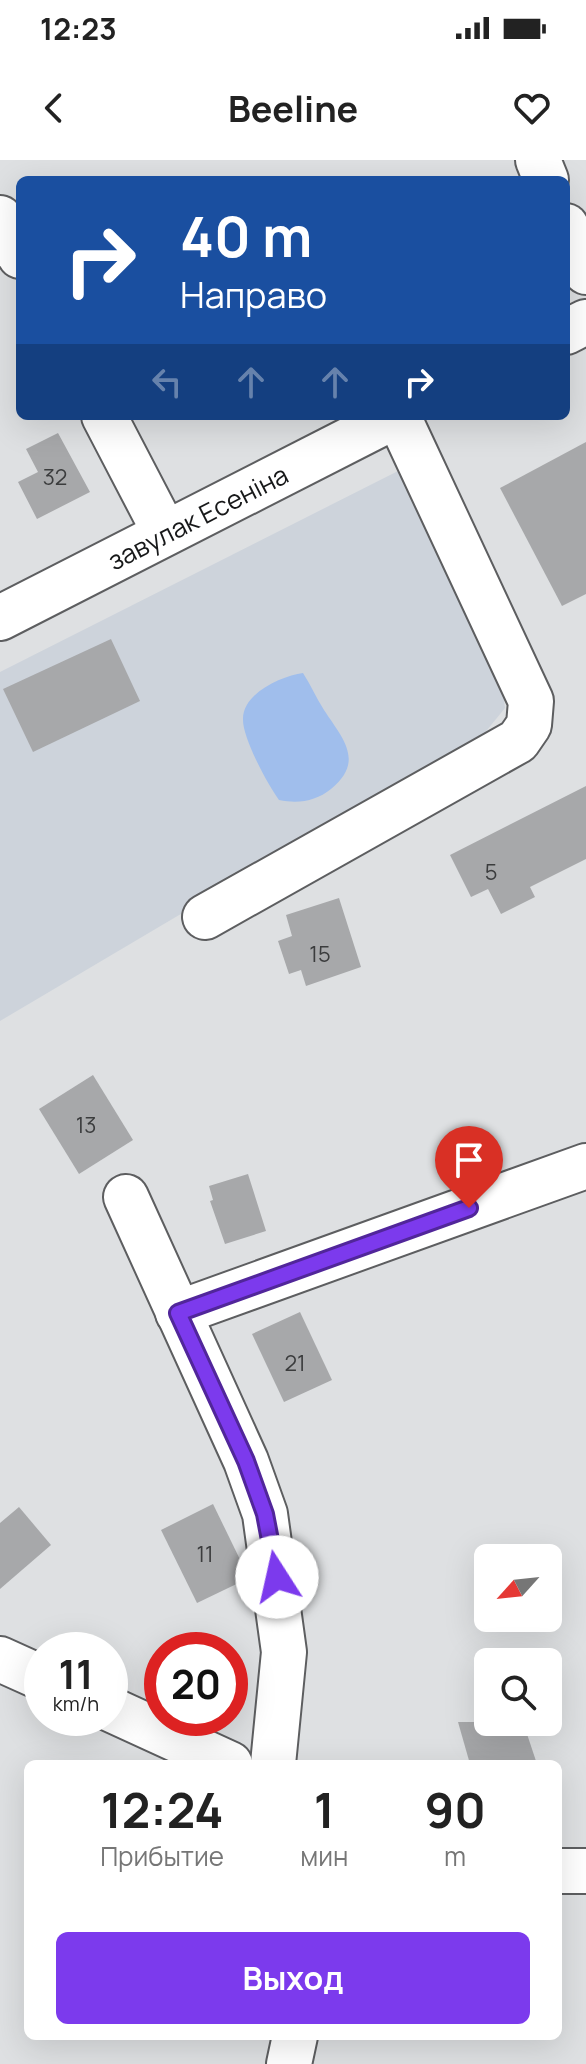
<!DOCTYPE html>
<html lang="ru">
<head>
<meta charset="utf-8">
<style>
	body { margin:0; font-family:Manrope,sans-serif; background:#f6f6f6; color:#222; height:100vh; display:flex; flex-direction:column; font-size:30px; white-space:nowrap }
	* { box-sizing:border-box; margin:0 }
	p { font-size:26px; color:#767676 }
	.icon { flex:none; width:44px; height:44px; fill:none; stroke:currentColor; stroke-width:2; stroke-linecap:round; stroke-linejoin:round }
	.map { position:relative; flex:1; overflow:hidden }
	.side { position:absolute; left:24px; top:1600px; width:538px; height:280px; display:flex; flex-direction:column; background:#fff; border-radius:12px; box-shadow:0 8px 32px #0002 }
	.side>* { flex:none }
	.top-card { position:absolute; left:16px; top:16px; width:554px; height:244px; border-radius:12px; box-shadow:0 8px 32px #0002; background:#1a4fa0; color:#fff; overflow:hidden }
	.needle { width:52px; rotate:243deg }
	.fabs { position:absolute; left:474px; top:1384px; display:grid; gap:16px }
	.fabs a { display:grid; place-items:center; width:88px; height:88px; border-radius:12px; background:#fff; box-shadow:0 8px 32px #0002; font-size:40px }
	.speed { position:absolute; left:24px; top:1472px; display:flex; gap:16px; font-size:40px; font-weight:700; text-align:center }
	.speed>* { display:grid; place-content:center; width:104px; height:104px; border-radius:50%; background:#fff; box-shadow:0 8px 32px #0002; line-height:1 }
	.speed small { font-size:20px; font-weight:400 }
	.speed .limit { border:12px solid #d22; background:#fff; color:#111 }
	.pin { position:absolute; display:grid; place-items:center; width:68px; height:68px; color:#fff; margin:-82px -34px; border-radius:50% 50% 50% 0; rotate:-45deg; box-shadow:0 0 8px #0007 }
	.pin .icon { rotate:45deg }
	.me { position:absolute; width:88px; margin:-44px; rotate:350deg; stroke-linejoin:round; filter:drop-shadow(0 0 6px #0008) }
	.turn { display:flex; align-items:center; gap:28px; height:168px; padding:0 32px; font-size:36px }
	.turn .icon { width:104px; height:104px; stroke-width:2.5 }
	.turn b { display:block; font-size:56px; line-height:68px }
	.lanes { display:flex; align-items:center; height:76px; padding:0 32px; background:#0003; justify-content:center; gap:40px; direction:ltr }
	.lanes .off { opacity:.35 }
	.eta { display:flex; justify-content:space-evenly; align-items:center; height:136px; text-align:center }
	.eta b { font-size:48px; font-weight:700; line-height:56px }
	.primary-button { display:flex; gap:16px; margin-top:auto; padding:16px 32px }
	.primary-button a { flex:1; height:92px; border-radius:12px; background:#7c3aed; color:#fff; font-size:32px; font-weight:700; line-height:92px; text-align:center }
	.status { display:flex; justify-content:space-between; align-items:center; height:56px; padding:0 40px; background:#fff; direction:ltr }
	.status svg { height:22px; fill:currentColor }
	header { display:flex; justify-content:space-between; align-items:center; height:104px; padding:0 32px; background:#fff; font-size:36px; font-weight:700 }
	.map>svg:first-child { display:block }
</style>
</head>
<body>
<div class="status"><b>12:23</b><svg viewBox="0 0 49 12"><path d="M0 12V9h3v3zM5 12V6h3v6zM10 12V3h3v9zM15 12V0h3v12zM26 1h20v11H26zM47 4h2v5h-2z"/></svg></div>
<header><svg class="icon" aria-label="back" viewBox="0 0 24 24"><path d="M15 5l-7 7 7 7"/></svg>Beeline<svg class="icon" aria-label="heart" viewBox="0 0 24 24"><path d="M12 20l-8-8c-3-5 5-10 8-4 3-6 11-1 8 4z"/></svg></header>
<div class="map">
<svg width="586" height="1904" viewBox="0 0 586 1904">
	<rect width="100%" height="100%" fill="#dee0e2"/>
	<path fill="#cdd3db" d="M 404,308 L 502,523 L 505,548 L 483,575 L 0,861 L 0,512 Z"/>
	<path fill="#a0beec" d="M 303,513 C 311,525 316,538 324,550 C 343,579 365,601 331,629 C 316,641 299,644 279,640 C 268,625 243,579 243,560 C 242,533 282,516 303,513 Z"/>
	<g fill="#a7a8aa">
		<path d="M 58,273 L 90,332 L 37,359 L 18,322 L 38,312 L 26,289 Z"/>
		<path d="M 586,282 L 586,434 L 562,446 L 500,328 Z"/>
		<path d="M 111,479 L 140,541 L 33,592 L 3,529 Z"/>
		<path d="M 586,626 L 586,699 L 530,727 L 535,737 L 501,754 L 488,729 L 471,737 L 450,695 Z"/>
		<path d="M 339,738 L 361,807 L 306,826 L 301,810 L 289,814 L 278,781 L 292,776 L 286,755 Z"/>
		<path d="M 93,915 L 133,980 L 79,1014 L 39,949 Z"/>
		<path d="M 248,1014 L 266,1071 L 225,1084 L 210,1041 L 213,1040 L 209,1026 Z"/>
		<path d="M 300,1152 L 332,1220 L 284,1242 L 252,1174 Z"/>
		<path d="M 213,1344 L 249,1418 L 197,1443 L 161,1370 Z"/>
		<path d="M 19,1347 L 51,1385 L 0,1429 L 0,1363 Z"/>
		<path d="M 458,1562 L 523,1562 L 537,1604 L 470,1604 Z"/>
	</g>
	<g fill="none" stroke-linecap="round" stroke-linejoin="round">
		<g stroke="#5d5e60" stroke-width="48">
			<g id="minor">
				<path d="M 538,0 L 546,20"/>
				<path d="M 0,58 L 20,96"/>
				<path d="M 566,66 L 586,112"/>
				<path d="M 566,172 L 586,162"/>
				<path d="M 104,256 L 165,373"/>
				<path id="s1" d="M 0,458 L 396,256"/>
				<path d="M 205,757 L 518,581 L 529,565 L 531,541 L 398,256"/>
				<path d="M 126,1037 L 246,1301 L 265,1354 L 284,1492 L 273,1604"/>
				<path d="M 178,1153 L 586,1006"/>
				<path d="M 0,1499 L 42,1518"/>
				<path d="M 110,1549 L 230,1604"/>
				<path d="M 558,1711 L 586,1711"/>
				<path d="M 289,1904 L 295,1876"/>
			</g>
		</g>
		<use href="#minor" stroke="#fff" stroke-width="44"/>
	</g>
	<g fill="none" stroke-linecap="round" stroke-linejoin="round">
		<g stroke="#51269a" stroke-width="20">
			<path id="route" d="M 277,1417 L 265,1354 L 246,1301 L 178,1153 L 469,1048"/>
		</g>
		<use href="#route" stroke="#7c3aed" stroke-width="14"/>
	</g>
	<g text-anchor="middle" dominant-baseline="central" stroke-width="8" stroke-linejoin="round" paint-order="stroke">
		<g font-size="22" fill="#3b3c3d">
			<text x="55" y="317">32</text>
			<text x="491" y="712">5</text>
			<text x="320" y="794">15</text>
			<text x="86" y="965">13</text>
			<text x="295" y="1203">21</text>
			<text x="205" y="1394">11</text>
		</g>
		<g font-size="26" fill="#171819" stroke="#fff">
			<text stroke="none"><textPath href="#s1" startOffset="222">завулак Есеніна</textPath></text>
		</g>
	</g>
</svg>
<div class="fabs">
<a><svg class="needle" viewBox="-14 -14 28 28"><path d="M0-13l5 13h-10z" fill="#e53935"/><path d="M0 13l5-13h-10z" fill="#767676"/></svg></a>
<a><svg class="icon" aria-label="search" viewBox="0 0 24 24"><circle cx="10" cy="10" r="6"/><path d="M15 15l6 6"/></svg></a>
</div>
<div class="speed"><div>11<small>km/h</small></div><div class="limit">20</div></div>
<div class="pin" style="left:469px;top:1048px;background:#d93025"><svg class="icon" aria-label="arrive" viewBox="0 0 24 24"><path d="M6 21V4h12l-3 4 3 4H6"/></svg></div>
<svg class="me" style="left:277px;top:1417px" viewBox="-20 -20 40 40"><circle r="19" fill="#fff"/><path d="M0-13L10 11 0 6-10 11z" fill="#7c3aed"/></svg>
<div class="top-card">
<div class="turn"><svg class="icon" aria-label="right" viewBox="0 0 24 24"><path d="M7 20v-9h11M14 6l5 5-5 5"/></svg><div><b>40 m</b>Направо</div></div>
<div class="lanes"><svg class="icon off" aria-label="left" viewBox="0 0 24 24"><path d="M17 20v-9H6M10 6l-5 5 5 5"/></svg><svg class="icon off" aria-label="ahead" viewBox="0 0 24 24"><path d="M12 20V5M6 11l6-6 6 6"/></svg><svg class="icon off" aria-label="ahead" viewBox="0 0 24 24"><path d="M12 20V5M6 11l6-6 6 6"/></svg><svg class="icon" aria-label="right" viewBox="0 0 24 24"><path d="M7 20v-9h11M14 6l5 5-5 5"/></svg></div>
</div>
<section class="side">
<div class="eta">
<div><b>12:24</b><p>Прибытие</p></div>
<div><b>1</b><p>мин</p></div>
<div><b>90</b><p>m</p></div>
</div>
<div class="primary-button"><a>Выход</a></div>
</section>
</div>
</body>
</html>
